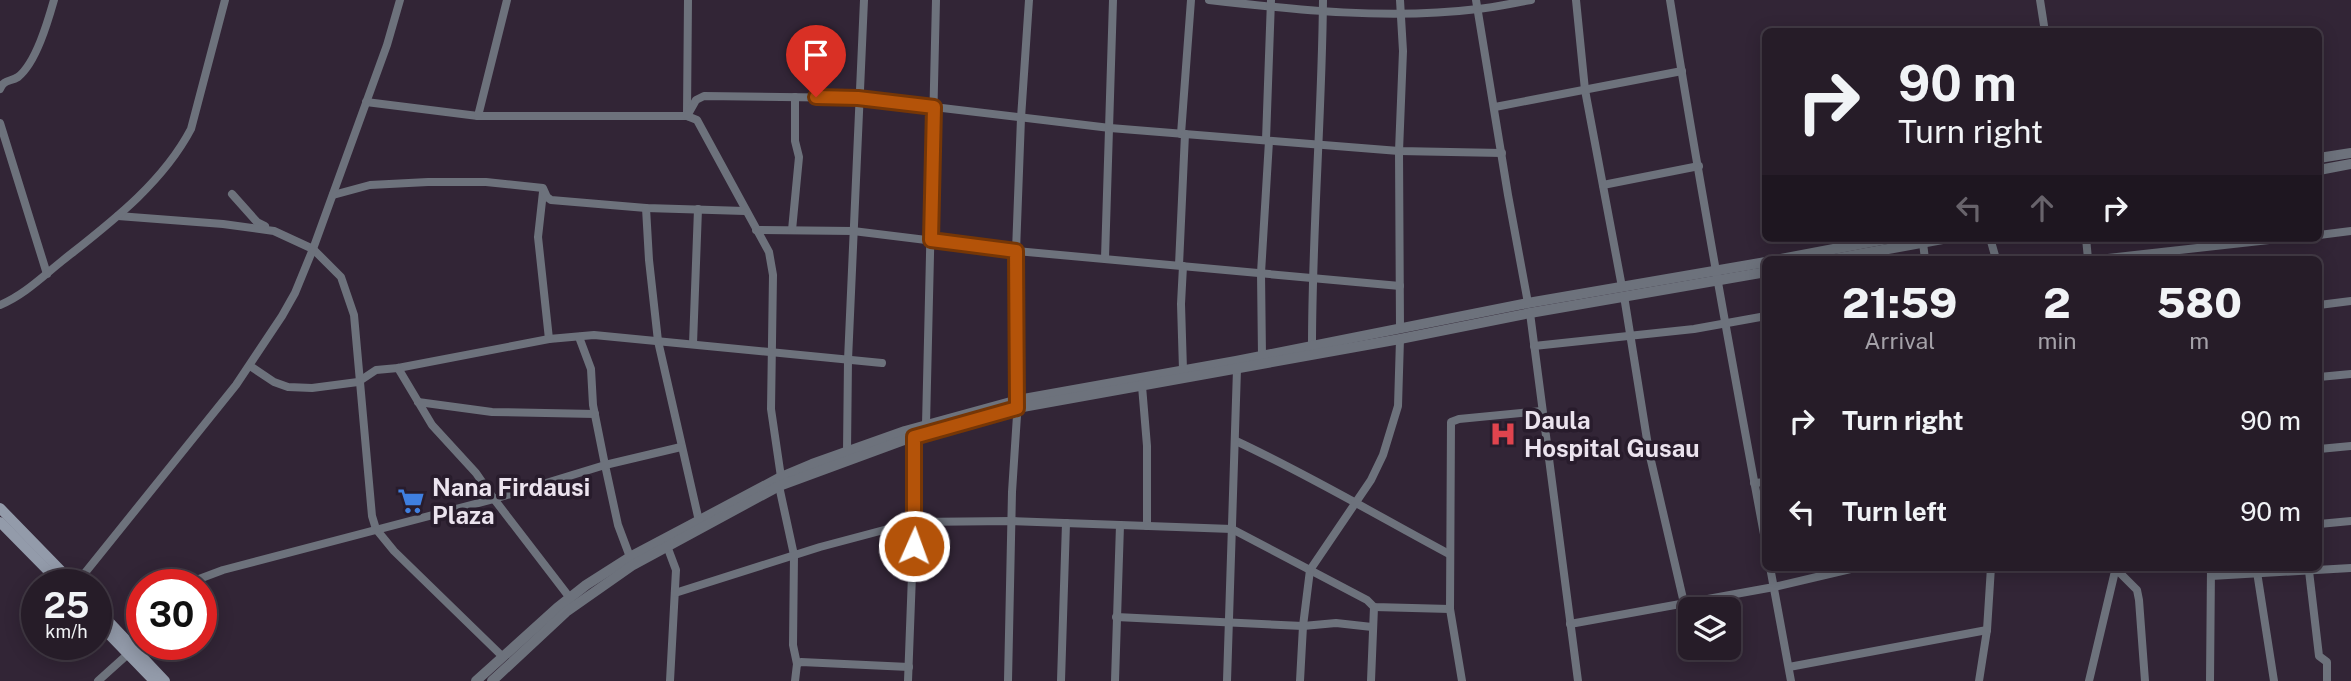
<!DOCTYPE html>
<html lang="en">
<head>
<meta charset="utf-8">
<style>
	body { margin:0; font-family:"Public Sans",sans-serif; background:#322934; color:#f1f3f6; height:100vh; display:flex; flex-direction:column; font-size:26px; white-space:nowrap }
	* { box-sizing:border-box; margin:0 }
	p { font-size:23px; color:#a4a1a8 }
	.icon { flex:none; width:38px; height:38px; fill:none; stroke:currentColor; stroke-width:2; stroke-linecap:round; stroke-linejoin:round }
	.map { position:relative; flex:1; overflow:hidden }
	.drawer { position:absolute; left:1762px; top:256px; width:560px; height:315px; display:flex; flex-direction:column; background:#261c28; border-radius:10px; box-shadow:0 4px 18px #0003,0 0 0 2px #423a45 }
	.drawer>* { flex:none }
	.banner { position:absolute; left:1762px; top:28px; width:560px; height:214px; border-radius:10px; box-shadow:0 4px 18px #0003,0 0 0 2px #423a45; background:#261c28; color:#f1f3f6; overflow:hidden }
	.buttons { position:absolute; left:1678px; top:597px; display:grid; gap:14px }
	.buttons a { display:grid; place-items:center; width:63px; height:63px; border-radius:10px; background:#261c28; box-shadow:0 4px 18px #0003,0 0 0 2px #423a45; font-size:35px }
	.speed { position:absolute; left:21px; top:569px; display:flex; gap:14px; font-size:35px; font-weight:700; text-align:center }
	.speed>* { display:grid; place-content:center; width:91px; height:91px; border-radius:50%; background:#261c28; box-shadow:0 4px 18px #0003,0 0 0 2px #423a45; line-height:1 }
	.speed small { font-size:18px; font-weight:400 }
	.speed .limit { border:10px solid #d22; background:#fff; color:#111 }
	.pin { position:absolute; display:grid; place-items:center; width:60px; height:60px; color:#fff; margin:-72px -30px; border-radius:50% 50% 50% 0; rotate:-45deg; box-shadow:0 0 7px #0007 }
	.pin .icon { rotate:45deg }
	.me { position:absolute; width:77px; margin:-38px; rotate:2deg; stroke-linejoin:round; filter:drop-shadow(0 0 5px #0008) }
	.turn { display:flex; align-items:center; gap:24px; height:147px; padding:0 21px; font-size:32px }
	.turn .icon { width:91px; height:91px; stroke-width:2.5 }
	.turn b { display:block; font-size:49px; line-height:60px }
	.lanes { display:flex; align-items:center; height:66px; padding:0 21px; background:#0003; justify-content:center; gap:35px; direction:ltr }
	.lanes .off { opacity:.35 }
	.eta { display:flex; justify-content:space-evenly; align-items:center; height:119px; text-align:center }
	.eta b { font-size:42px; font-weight:800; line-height:49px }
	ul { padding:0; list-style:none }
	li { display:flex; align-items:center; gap:21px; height:91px; padding:0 21px }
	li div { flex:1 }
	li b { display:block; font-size:26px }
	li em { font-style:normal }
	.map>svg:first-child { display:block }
</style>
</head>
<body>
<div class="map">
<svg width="2351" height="681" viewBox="0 0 2351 681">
	<rect width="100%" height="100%" fill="#322536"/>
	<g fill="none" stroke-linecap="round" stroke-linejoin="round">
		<g stroke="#6d727c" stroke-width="8">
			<path d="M 1209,0 C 1298,10 1388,20 1478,9 C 1496,7 1514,3 1531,0"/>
			<path d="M 1476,0 L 1508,195 L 1528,303"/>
			<path d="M 1576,0 L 1585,90 L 1622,287"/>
			<path d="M 1670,0 C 1699,182 1732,363 1766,545"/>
			<path d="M 2040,0 L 2045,32"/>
			<path d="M 0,89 C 4,79 10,82 18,77 C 36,63 48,21 54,0"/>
			<path d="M 366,102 L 478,116 L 687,116 L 697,120 L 769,252 L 773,275 L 771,409 L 781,477"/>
			<path d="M 1495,107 L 1682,71"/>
			<path d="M 687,113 L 688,0"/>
			<path d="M 478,116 L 507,0"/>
			<path d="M 687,116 L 696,100 L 704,96 L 858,98 L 1110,128 L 1399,151 L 1502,153"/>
			<path d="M 0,123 L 47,274"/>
			<path d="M 1181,134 L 1191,0"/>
			<path d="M 1266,140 L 1271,0"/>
			<path d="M 1603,185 L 1699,166"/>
			<path d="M 543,192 L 538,237 L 549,339"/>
			<path d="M 232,194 L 257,222 L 265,226"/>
			<path d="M 333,195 L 370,185 L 428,182 L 486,182 L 543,188 L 547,197 L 551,200 L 646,208 L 745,211"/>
			<path d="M 646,208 L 649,260 L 658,341 L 699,521"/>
			<path d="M 118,216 L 223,224 L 274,231 L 313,249 L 341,277 L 354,315 L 372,516 L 376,529 L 394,551 L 503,657"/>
			<path d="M 756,230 L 853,231 L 1016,251 L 1400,286"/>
			<path d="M 792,230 L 799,157 L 795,141 L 795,97"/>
			<path d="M 2319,235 L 2351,231"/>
			<path d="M 1990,238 L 1996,259"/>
			<path d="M 2086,238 L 2088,259"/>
			<path d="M 1923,243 L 1925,259"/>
			<path d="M 1105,258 L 1113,0"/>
			<path d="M 2099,259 L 2287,238"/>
			<path d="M 1179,265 L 1185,134"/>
			<path d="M 1624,296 L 1649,452 L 1684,603"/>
			<path d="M 0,305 C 24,295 42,277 62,261 C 110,223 162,184 191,129 L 225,0"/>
			<path d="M 2319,305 L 2351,301"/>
			<path d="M 1530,313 L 1578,681"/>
			<path d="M 1400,328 L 1399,151 L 1403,51 L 1400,0"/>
			<path d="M 579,337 L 591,369 L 593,405 L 605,465 L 618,525 L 630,557"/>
			<path d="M 693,344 L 698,209"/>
			<path d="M 1312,346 C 1312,230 1322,115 1323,0"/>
			<path d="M 1534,346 L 1694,329 L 1766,316"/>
			<path d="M 1262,356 L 1261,273 L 1269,141"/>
			<path d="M 250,366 L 274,382 L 288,387 L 312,388 L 358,382 L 376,370 L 398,368 L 549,339 L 594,335 L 882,363"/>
			<path d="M 398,368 L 432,425 L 476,473 L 494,499 L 570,598"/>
			<path d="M 1183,370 L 1181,304 L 1183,266"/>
			<path d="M 2319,377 L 2351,374"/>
			<path d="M 1142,386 L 1147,446 L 1147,526"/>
			<path d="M 418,402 L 492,412 L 595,414"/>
			<path d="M 926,425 L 936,0"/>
			<path d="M 1236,441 C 1309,475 1378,516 1449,554"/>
			<path d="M 2319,449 L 2351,446"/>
			<path d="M 847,451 L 848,360 L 864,0"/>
			<path d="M 1754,483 L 1766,482"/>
			<path d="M 779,486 L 794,555 L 793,645 L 797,664"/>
			<path d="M 2319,524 L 2351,521"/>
			<path d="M 667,546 L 676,570 L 670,681"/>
			<path d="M 1770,567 L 1791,681"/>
			<path d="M 2116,569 L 2137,590 L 2139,600 L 2145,681"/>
			<path d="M 2309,571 L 2319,656 L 2327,662 L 2327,681"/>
			<path d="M 2257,572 L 2274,681"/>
			<path d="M 2211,576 L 2351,568"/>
			<path d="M 76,584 L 236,385 L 282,316 L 295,293 L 313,249 L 387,45 L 400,0"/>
			<path d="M 193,584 L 199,579 L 223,570 L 494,499 L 605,465 L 681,447"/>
			<path d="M 675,593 L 820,547 L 914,522 L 1012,521 L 1232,529 L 1367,600 L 1374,607 L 1450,609"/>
			<path d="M 1116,617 L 1303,626 L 1336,623 L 1372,627"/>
			<path d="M 1570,624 L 1774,587 L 1859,567"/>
			<path d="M 129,643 L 142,632"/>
			<path d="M 1789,667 L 1987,630"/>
			<path d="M 98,681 L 128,654"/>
			<path d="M 795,681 L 797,664 L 801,662 L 909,667"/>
			<path d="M 908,681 L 914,522 L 914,437"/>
			<path d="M 1008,681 L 1012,492 L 1018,400 L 1016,251 L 1021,118 L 1029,0"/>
			<path d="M 1061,681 L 1066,523"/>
			<path d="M 1115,681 L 1120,525"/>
			<path d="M 1227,681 L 1237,369"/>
			<path d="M 1300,681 L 1303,626 L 1310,570 L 1371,480 L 1383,455 L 1398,406 L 1400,339"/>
			<path d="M 1371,681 L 1374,607"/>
			<path d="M 1462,681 L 1450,609 L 1451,422 L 1459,419 L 1542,411"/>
			<path d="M 1979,681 L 1987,630 L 1991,567"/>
			<path d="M 2089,681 L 2116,567"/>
			<path d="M 2210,681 L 2211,567"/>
		</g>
		<g stroke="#6d727c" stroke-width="10">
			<path d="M 2319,158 L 2351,153"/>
			<path d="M 2319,170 L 2351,164"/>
			<path d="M 1781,259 L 1892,238"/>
			<path d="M 1834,259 L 1948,238"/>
			<path d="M 476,681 L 557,608 L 586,585 L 630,557 L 781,477 L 812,464 L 905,431 L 1018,400 L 1236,361 L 1528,303 L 1766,262"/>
			<path d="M 492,681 L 566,612 L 633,565 L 779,486 L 904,440 L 1017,408 L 1400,339 L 1530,313 L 1766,272"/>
		</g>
		<g stroke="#939baa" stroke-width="10">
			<path d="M 0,508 L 74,584"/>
			<path d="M 0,522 L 61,584"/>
			<path d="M 96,608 L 165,681"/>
			<path d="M 96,621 L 154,681"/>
		</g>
	</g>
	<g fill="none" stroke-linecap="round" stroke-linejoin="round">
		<g stroke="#753606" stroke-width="18">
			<path id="route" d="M 816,97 L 858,98 L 934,107 L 931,240 L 1016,251 L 1017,408 L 914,437 L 914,546"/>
		</g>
		<use href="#route" stroke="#b45309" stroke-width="12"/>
	</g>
	<defs>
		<g id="hospital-bare" transform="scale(2.1)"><path d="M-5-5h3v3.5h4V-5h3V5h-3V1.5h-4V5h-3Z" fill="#e0444e" stroke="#281c2c" stroke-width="2.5" paint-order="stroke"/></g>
		<g id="supermarket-bare" transform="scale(2.1)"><path d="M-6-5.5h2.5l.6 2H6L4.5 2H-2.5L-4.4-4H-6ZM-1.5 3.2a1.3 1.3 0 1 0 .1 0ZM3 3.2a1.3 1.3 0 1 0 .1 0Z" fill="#3f7fe0" stroke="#281c2c" stroke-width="2.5" paint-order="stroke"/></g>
	</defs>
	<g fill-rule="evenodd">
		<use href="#hospital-bare" x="1503" y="434"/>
		<use href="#supermarket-bare" x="411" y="501"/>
	</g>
	<g text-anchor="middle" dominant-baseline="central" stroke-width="7" stroke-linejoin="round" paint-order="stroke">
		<g font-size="24" font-weight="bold" fill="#ebe3ee" stroke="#281c2c" text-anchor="start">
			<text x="1524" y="420">Daula<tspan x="1524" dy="28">Hospital Gusau</tspan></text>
			<text x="432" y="487">Nana Firdausi<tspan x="432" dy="28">Plaza</tspan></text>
		</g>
	</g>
</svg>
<div class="buttons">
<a><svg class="icon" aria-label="layers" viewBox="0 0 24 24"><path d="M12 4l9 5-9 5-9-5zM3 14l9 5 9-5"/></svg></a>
</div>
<div class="speed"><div>25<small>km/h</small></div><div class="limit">30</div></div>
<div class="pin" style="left:816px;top:97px;background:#d93025"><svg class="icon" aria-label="arrive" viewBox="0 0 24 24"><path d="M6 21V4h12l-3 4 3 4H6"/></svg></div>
<svg class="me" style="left:914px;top:546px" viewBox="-20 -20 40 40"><circle r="17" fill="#b45309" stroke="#fff" stroke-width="3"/><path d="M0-11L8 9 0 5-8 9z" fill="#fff"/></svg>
<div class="banner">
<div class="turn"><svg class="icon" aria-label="right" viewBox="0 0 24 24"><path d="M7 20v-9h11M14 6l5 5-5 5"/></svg><div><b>90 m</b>Turn right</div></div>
<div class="lanes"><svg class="icon off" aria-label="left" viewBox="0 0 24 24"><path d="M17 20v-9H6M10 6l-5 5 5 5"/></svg><svg class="icon off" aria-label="ahead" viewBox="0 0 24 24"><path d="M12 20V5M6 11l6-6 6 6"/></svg><svg class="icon" aria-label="right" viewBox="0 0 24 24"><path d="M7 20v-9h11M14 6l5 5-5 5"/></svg></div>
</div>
<section class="drawer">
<div class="eta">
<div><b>21:59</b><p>Arrival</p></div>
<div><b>2</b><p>min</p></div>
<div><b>580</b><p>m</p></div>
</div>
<ul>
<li><svg class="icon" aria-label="right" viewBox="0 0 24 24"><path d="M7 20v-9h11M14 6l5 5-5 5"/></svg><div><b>Turn right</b></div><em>90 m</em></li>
<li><svg class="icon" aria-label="left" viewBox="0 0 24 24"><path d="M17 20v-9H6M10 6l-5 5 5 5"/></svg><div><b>Turn left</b></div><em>90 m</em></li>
</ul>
</section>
</div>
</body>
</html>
